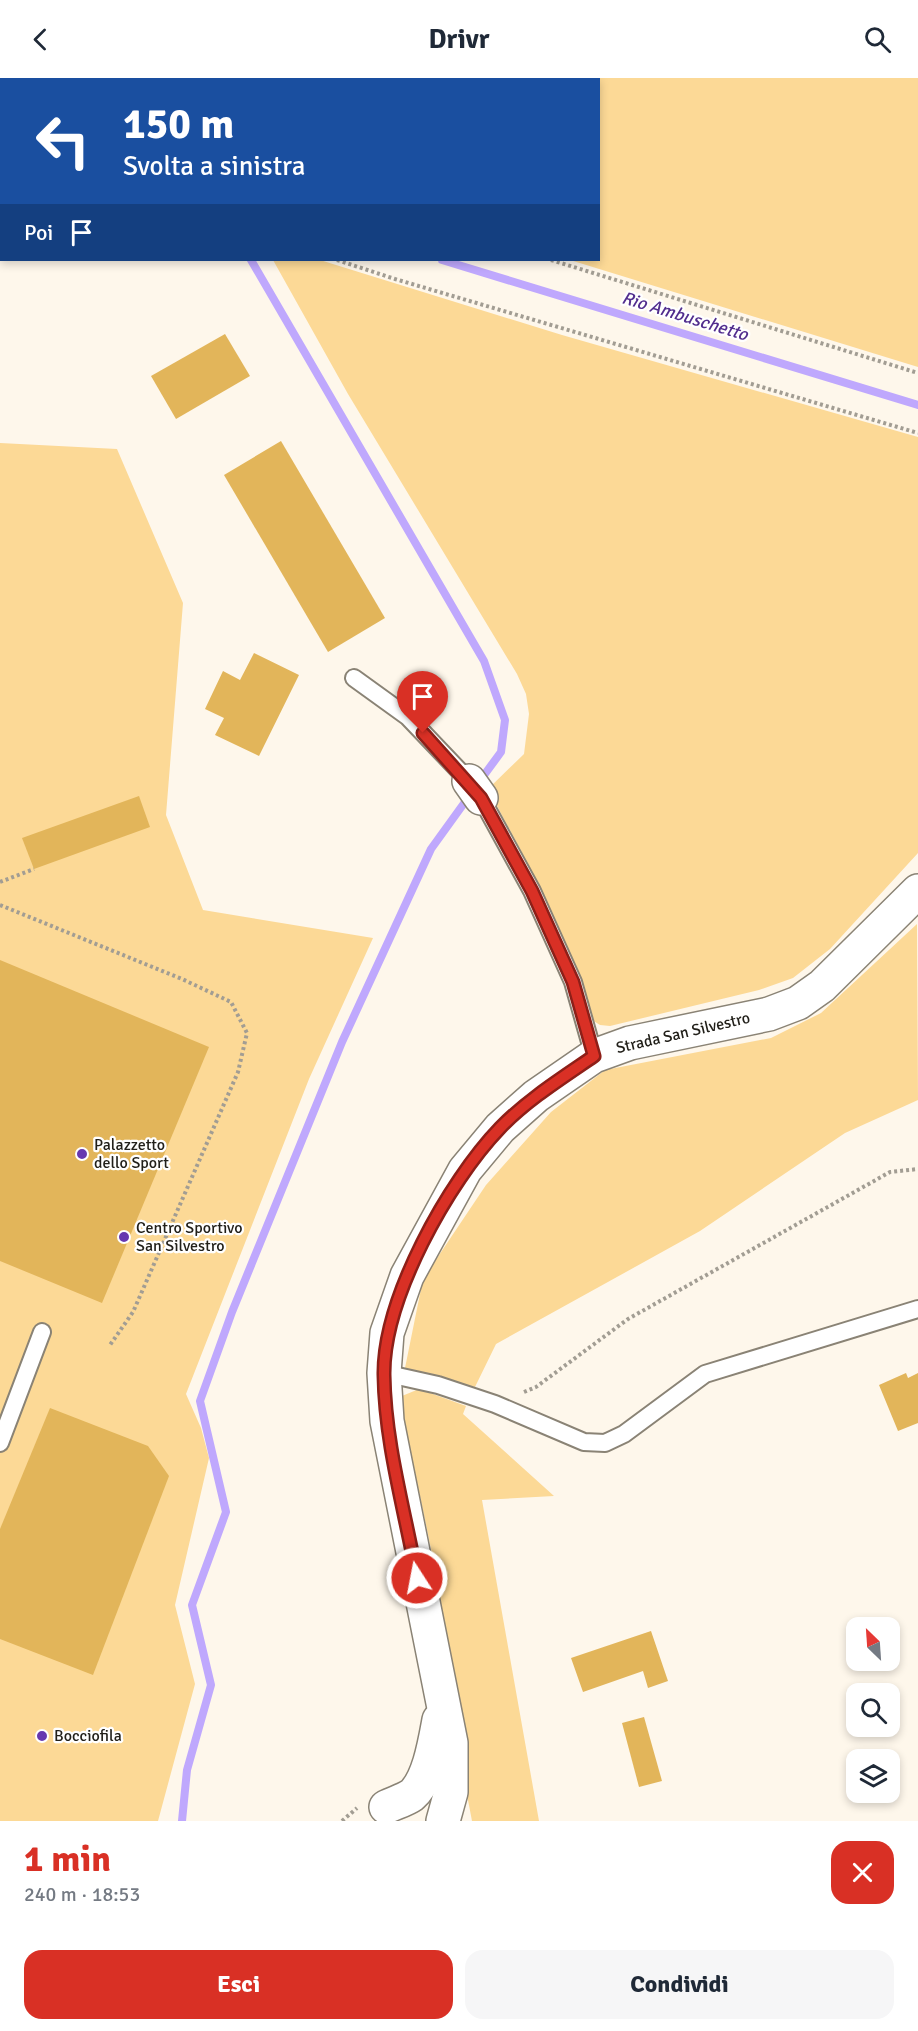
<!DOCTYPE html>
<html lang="it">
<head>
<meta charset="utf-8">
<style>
	body { margin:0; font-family:Signika,sans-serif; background:#f6f6f7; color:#1f2937; height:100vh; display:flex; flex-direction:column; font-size:22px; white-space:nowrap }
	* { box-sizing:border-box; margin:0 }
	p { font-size:20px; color:#747a83 }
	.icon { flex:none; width:33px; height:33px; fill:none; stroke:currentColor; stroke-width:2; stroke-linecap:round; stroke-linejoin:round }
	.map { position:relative; height:1743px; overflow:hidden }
	.sheet { display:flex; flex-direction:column; background:#fff; flex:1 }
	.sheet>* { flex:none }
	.guide { position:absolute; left:0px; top:0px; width:600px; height:183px; box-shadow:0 3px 9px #0003; background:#1a4fa0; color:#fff; overflow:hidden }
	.needle { width:39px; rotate:335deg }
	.tools { position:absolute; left:846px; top:1539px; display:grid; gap:12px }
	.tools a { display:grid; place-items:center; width:54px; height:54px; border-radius:12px; background:#fff; box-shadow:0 3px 9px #0003; font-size:30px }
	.pin { position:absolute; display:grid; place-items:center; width:51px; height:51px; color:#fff; margin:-62px -26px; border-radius:50% 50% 50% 0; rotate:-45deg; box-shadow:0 0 6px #0007 }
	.pin .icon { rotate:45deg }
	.me { position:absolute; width:66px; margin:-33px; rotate:349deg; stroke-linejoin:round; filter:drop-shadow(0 0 4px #0008) }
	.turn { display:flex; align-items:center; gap:21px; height:126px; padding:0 24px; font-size:27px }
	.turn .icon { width:78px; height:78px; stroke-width:2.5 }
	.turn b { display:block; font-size:42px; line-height:51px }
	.then { display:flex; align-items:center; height:57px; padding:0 24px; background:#0003; gap:12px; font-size:22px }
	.round { display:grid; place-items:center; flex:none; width:63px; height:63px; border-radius:18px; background:#f6f6f7 }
	.headline { display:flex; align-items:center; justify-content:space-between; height:102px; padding:0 24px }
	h1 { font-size:36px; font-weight:700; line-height:45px; color:#d93025 }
	.action { display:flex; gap:12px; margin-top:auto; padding:12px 24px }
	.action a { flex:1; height:69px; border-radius:18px; background:#d93025; color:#fff; font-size:24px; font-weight:700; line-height:69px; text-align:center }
	.action a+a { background:#f6f6f7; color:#1f2937 }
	header { display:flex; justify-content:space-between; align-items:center; height:78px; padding:0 24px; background:#fff; font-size:27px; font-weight:700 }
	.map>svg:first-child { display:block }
</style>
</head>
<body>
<header><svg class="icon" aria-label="back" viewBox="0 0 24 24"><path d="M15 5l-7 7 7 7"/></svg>Drivr<svg class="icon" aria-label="search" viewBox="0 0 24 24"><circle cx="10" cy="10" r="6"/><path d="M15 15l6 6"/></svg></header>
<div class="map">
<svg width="918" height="1743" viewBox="0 0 918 1743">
	<rect width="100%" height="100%" fill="#fef7eb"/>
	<g fill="#fcd996">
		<path d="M 162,0 L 918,0 L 918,289 L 570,182 L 598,182 L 598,2 Z"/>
		<path d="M 273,182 L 320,182 L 562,257 L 918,359 L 918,775 L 830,871 L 793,900 L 759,912 L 610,948 L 600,947 L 592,942 L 581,905 L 530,790 L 488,711 L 524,676 L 529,636 L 526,616 L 517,596 L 348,316 Z"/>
		<path d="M 0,365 L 117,371 L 183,525 L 166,737 L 203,832 L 373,860 L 309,1001 L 186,1316 L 201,1350 L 209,1380 L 175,1527 L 195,1606 L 158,1743 L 0,1743 Z"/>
		<path d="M 917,846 L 918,1022 L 845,1055 L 700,1153 L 496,1266 L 475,1309 L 405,1290 L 423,1201 L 486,1107 L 551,1034 L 605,992 L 771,960 L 821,935 Z"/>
		<path d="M 419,1311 L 466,1328 L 463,1336 L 554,1418 L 482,1422 L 539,1743 L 472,1743 L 463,1696 L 457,1635 L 431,1471 L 403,1337 L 402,1318 Z"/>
	</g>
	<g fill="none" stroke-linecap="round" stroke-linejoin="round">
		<g stroke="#bfa8fd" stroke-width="8">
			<path d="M 109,0 L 111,2"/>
			<path d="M 251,182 L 484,583 L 505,642 L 501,674 L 479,704"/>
			<path d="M 442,182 L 918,327"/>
			<path d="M 182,1743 L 187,1692 L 211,1607 L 192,1527 L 226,1434 L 200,1323 L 232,1234 L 342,964 L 431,771 L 470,717"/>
		</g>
	</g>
	<g fill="#e2b55a">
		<path d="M 225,256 L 250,298 L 176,341 L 151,298 Z"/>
		<path d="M 281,363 L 385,540 L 328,574 L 224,397 Z"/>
		<path d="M 254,575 L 299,597 L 259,678 L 215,657 L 224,640 L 205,631 L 223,593 L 240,602 Z"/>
		<path d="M 139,718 L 150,749 L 34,791 L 22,760 Z"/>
		<path d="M 0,882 L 209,969 L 102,1225 L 0,1183 Z"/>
		<path d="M 906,1295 L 908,1300 L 918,1295 L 918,1345 L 898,1353 L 879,1307 Z"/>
		<path d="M 50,1330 L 148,1368 L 169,1398 L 93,1597 L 0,1561 L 0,1451 Z"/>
		<path d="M 651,1553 L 668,1603 L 648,1610 L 643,1593 L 583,1614 L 571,1580 Z"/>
		<path d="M 644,1639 L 662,1703 L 639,1709 L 622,1645 Z"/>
	</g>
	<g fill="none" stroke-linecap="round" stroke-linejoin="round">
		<g stroke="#8a8375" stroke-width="20">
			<g id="service">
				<path d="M 354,600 L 408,639 L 469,703"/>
				<path d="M 481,720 L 532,813 L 573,904 L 594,978"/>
				<path d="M 384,1295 L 438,1307 L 495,1326 L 584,1364 L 605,1365 L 624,1356 L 705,1296 L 918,1231"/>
				<path d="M 0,1365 L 42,1254"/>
			</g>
		</g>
		<g stroke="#8a8375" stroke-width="36">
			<path id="minor" d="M 469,703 L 481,720"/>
		</g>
		<g stroke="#8a8375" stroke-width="36">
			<g id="tertiary">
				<path d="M 386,1729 C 394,1725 405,1722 412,1717 C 429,1702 435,1664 439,1642"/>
				<path d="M 443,1743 L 451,1714 L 451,1665 L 387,1343 L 384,1295 L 387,1255 L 407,1198 L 465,1092 L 500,1050 L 536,1018 L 594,978 L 630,965 L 769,936 L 798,925 L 822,908 L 918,813"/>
			</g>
		</g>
		<g stroke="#a29d93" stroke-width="4" stroke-dasharray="3 3" stroke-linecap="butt">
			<path d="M 73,0 L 75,2"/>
			<path d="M 152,0 L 153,2"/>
			<path d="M 337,182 L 395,201 L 918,355"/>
			<path d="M 551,182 L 918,295"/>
			<path d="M 0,804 L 34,791"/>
			<path d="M 0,827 L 182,901 L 231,924 L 247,955 L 238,994 L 133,1234 L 110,1267"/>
			<path d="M 524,1314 L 536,1309 L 628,1241 L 890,1094 L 918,1091"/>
			<path d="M 342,1743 L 357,1730"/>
		</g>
		<use href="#service" stroke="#fff" stroke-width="16"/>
		<use href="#minor" stroke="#fff" stroke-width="33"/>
		<use href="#tertiary" stroke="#fff" stroke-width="33"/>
	</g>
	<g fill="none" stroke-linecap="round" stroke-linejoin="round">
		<g stroke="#8d1f18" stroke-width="15">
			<path id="route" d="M 417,1500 C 405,1433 385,1366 384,1297 C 383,1221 448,1104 500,1050 C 527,1022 562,1000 594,978 L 573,904 L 532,813 L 481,720 L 423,655"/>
		</g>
		<use href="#route" stroke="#d93025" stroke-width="10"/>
	</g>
	<g fill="#6638b0" stroke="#fff" stroke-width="2">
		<circle cx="82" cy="1076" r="6"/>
		<circle cx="124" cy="1159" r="6"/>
		<circle cx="42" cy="1658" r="6"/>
	</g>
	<g text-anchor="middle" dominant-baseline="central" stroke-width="4.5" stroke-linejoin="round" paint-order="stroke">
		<g font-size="16" fill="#22201a" stroke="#fff">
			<text transform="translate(683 955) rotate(-13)">Strada San Silvestro</text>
		</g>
		<g font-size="16" fill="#22201a" stroke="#fff" text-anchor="start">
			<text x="94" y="1067">Palazzetto<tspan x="94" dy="18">dello Sport</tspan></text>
			<text x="136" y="1150">Centro Sportivo<tspan x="136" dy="18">San Silvestro</tspan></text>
			<text x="54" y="1658">Bocciofila</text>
		</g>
		<g font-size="18" font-style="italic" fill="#522e8e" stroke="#fff">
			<text transform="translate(685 238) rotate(17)">Rio Ambuschetto</text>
		</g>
	</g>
</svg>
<div class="tools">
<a><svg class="needle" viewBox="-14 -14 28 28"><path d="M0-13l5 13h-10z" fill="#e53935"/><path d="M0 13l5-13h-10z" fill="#747a83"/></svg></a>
<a><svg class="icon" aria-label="search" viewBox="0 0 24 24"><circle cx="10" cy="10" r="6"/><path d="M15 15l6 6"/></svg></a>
<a><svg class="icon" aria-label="layers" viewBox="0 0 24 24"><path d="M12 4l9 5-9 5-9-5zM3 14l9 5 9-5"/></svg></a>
</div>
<div class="pin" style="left:423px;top:655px;background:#d93025"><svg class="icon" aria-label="arrive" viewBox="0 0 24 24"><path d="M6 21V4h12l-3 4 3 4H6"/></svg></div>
<svg class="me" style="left:417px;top:1500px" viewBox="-20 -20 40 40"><circle r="17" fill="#d93025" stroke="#fff" stroke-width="3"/><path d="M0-11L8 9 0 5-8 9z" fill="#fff"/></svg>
<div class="guide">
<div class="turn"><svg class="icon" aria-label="left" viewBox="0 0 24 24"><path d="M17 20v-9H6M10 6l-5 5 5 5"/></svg><div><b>150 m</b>Svolta a sinistra</div></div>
<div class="then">Poi<svg class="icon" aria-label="arrive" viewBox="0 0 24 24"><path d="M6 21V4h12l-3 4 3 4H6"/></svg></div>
</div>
</div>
<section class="sheet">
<div class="headline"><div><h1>1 min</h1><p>240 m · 18:53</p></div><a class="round" style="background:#d93025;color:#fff"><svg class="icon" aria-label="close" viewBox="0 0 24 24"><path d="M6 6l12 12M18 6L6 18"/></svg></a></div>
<div class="action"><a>Esci</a><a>Condividi</a></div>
</section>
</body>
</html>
